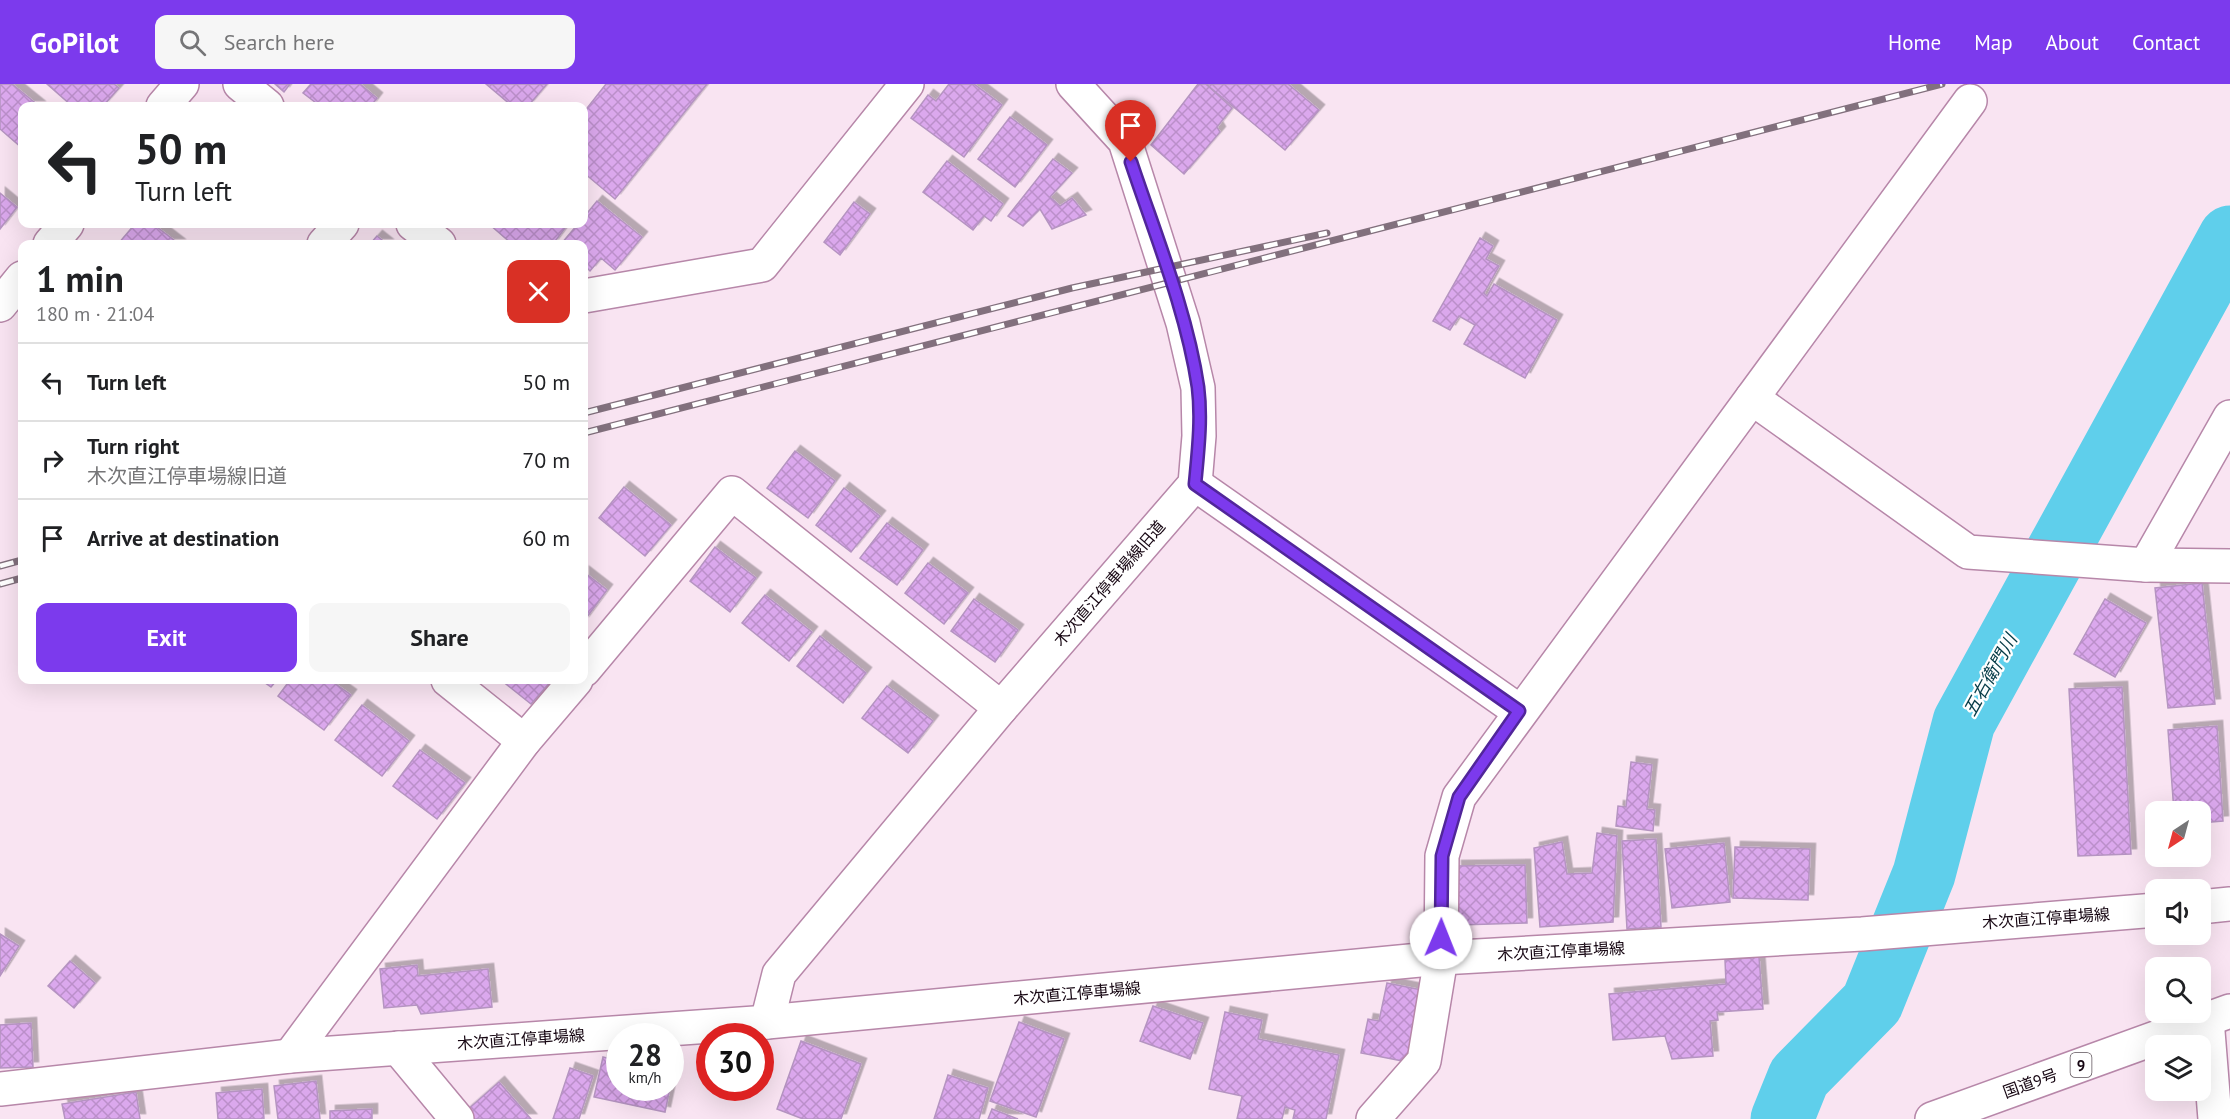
<!DOCTYPE html>
<html lang="en">
<head>
<meta charset="utf-8">
<style>
	body { margin:0; font-family:"PT Sans","Noto Sans JP",sans-serif; background:#f6f6f6; color:#202124; height:100vh; display:flex; flex-direction:column; font-size:22px; white-space:nowrap }
	* { box-sizing:border-box; margin:0 }
	p { font-size:20px; color:#757577 }
	.icon { flex:none; width:33px; height:33px; fill:none; stroke:currentColor; stroke-width:2; stroke-linecap:round; stroke-linejoin:round }
	.map { position:relative; flex:1; overflow:hidden }
	.side { position:absolute; left:18px; top:156px; width:570px; height:444px; display:flex; flex-direction:column; background:#fff; border-radius:12px; box-shadow:0 6px 24px #0002 }
	.side>* { flex:none }
	.guide { position:absolute; left:18px; top:18px; width:570px; height:126px; border-radius:12px; box-shadow:0 6px 24px #0002; background:#fff; color:#202124; overflow:hidden }
	.needle { width:39px; rotate:216deg }
	.buttons { position:absolute; left:2145px; top:717px; display:grid; gap:12px }
	.buttons a { display:grid; place-items:center; width:66px; height:66px; border-radius:12px; background:#fff; box-shadow:0 6px 24px #0002; font-size:30px }
	.speed { position:absolute; left:606px; top:939px; display:flex; gap:12px; font-size:30px; font-weight:700; text-align:center }
	.speed>* { display:grid; place-content:center; width:78px; height:78px; border-radius:50%; background:#fff; box-shadow:0 6px 24px #0002; line-height:1 }
	.speed small { font-size:15px; font-weight:400 }
	.speed .limit { border:9px solid #d22; background:#fff; color:#111 }
	.pin { position:absolute; display:grid; place-items:center; width:51px; height:51px; color:#fff; margin:-62px -26px; border-radius:50% 50% 50% 0; rotate:-45deg; box-shadow:0 0 6px #0007 }
	.pin .icon { rotate:45deg }
	.me { position:absolute; width:66px; margin:-33px; rotate:1deg; stroke-linejoin:round; filter:drop-shadow(0 0 4px #0008) }
	.turn { display:flex; align-items:center; gap:21px; height:126px; padding:0 18px; font-size:27px }
	.turn .icon { width:78px; height:78px; stroke-width:2.5 }
	.turn b { display:block; font-size:42px; line-height:51px }
	.round { display:grid; place-items:center; flex:none; width:63px; height:63px; border-radius:12px; background:#f6f6f6 }
	.overview { display:flex; align-items:center; justify-content:space-between; height:102px; padding:0 18px }
	h1 { font-size:36px; font-weight:700; line-height:45px }
	.cta { display:flex; gap:12px; margin-top:auto; padding:12px 18px }
	.cta a { flex:1; height:69px; border-radius:12px; background:#7c3aed; color:#fff; font-size:24px; font-weight:700; line-height:69px; text-align:center }
	.cta a+a { background:#f6f6f6; color:#202124 }
	ul { padding:0; list-style:none }
	li { display:flex; align-items:center; gap:18px; height:78px; padding:0 18px; border-top:2px solid #e0e0e0 }
	li div { flex:1 }
	li b { display:block; font-size:22px }
	li em { font-style:normal }
	header { display:flex; align-items:center; gap:36px; box-sizing:border-box; height:84px; padding:0 30px; background:#7c3aed; color:#fff }
	header strong { font-size:28px }
	nav { display:flex; gap:33px; margin-inline-start:auto; font-size:21px }
	.search { width:420px; height:54px; background:#f6f6f6; display:flex; align-items:center; gap:15px; box-sizing:border-box; padding:0 21px; border-radius:12px; color:#757577; font-size:22px }
	.map>svg:first-child { display:block }
</style>
</head>
<body>
<header>
<strong>GoPilot</strong>
<div class="search"><svg class="icon" aria-label="search" viewBox="0 0 24 24"><circle cx="10" cy="10" r="6"/><path d="M15 15l6 6"/></svg>Search here</div>
<nav><a>Home</a><a>Map</a><a>About</a><a>Contact</a></nav>
</header>
<div class="map">
<svg width="2230" height="1035" viewBox="0 0 2230 1035">
	<defs>
		<pattern id="building-cross-hatch" width="8" height="8" patternUnits="userSpaceOnUse" patternTransform="scale(1.5)"><rect width="8" height="8" fill="#dba8ed"/><path d="M0 0l8 8M0 8l8-8" fill="none" stroke="#bb8fca"/></pattern>
		<filter id="shadow"><feDropShadow dx="5.5" dy="-5.5" stdDeviation="0" flood-color="#0004"/></filter>
	</defs>
	<rect width="100%" height="100%" fill="#f9e4f2"/>
	<g fill="none" stroke-linecap="round" stroke-linejoin="round">
		<path stroke="#5fcfeb" stroke-width="63" d="M 1782,1035 L 1799,993 L 1872,919 L 1924,790 L 1964,638 L 2230,153"/>
	</g>
	<g fill="url(#building-cross-hatch)" stroke="#b594c1" stroke-width="1.5" filter="url(#shadow)">
		<path d="M 0,0 L 12,0 L 39,22 L 22,22 L 22,64 L 0,45 Z"/>
		<path d="M 47,0 L 114,0 L 119,4 L 103,22 L 72,22 Z"/>
		<path d="M 275,0 L 290,0 L 284,8 Z"/>
		<path d="M 311,0 L 360,0 L 377,14 L 371,22 L 320,22 L 303,9 Z"/>
		<path d="M 486,0 L 547,0 L 528,22 L 512,22 Z"/>
		<path d="M 606,0 L 707,0 L 615,115 L 584,89 L 584,28 Z"/>
		<path d="M 949,0 L 974,0 L 1002,21 L 964,73 L 911,34 L 928,11 L 936,17 Z"/>
		<path d="M 1198,0 L 1206,0 L 1232,24 L 1217,43 L 1220,48 L 1184,90 L 1151,61 Z"/>
		<path d="M 1206,0 L 1288,0 L 1319,26 L 1285,66 Z"/>
		<path d="M 1010,33 L 1047,61 L 1015,103 L 978,75 Z"/>
		<path d="M 1053,75 L 1072,89 L 1050,113 L 1060,122 L 1072,114 L 1086,131 L 1052,145 L 1040,125 L 1023,142 L 1008,132 Z"/>
		<path d="M 947,77 L 1003,120 L 991,137 L 984,132 L 973,146 L 923,108 Z"/>
		<path d="M 0,109 L 17,123 L 0,145 Z"/>
		<path d="M 597,117 L 642,153 L 615,186 L 601,174 L 590,187 L 584,181 L 584,160 L 561,160 L 578,140 L 584,140 L 584,133 Z"/>
		<path d="M 854,118 L 870,130 L 840,171 L 824,158 Z"/>
		<path d="M 135,140 L 153,140 L 179,160 L 118,160 Z"/>
		<path d="M 489,140 L 559,140 L 565,144 L 553,160 L 512,160 Z"/>
		<path d="M 377,152 L 387,160 L 370,160 Z"/>
		<path d="M 1480,154 L 1493,162 L 1486,175 L 1499,182 L 1484,209 L 1487,212 L 1494,200 L 1557,236 L 1525,294 L 1464,260 L 1475,241 L 1459,232 L 1450,246 L 1433,237 Z"/>
		<path d="M 795,367 L 835,397 L 808,434 L 767,404 Z"/>
		<path d="M 624,403 L 671,441 L 645,472 L 599,434 Z"/>
		<path d="M 844,404 L 880,432 L 851,468 L 816,441 Z"/>
		<path d="M 887,439 L 923,466 L 897,501 L 860,474 Z"/>
		<path d="M 715,463 L 756,494 L 730,528 L 690,497 Z"/>
		<path d="M 928,479 L 968,509 L 944,540 L 905,509 Z"/>
		<path d="M 584,488 L 607,506 L 584,537 Z"/>
		<path d="M 2202,499 L 2215,620 L 2168,624 L 2155,504 Z"/>
		<path d="M 765,511 L 812,548 L 789,577 L 742,539 Z"/>
		<path d="M 974,515 L 1018,546 L 995,578 L 951,547 Z"/>
		<path d="M 2105,515 L 2146,539 L 2115,593 L 2074,570 Z"/>
		<path d="M 820,552 L 866,589 L 843,619 L 797,582 Z"/>
		<path d="M 261,596 L 277,596 L 271,603 Z"/>
		<path d="M 290,596 L 330,596 L 351,611 L 324,646 L 278,612 Z"/>
		<path d="M 501,596 L 552,596 L 531,620 Z"/>
		<path d="M 887,602 L 933,637 L 908,669 L 862,634 Z"/>
		<path d="M 2122,603 L 2131,770 L 2078,772 L 2069,605 Z"/>
		<path d="M 362,621 L 409,657 L 382,692 L 335,656 Z"/>
		<path d="M 2217,642 L 2223,737 L 2200,739 L 2200,728 L 2174,728 L 2168,646 Z"/>
		<path d="M 420,666 L 465,699 L 437,735 L 393,702 Z"/>
		<path d="M 1631,678 L 1652,681 L 1647,725 L 1655,726 L 1653,747 L 1616,742 L 1618,722 L 1626,723 Z"/>
		<path d="M 1597,749 L 1617,752 L 1613,838 L 1540,843 L 1534,764 L 1562,758 L 1567,790 L 1592,789 Z"/>
		<path d="M 1656,755 L 1661,843 L 1627,845 L 1622,757 Z"/>
		<path d="M 1724,759 L 1730,818 L 1672,824 L 1665,765 Z"/>
		<path d="M 1735,763 L 1810,765 L 1808,816 L 1733,814 Z"/>
		<path d="M 1525,781 L 1527,839 L 1459,841 L 1456,782 Z"/>
		<path d="M 0,850 L 19,862 L 0,892 Z"/>
		<path d="M 1759,873 L 1763,925 L 1717,928 L 1718,936 L 1710,937 L 1713,972 L 1672,975 L 1665,952 L 1613,956 L 1609,910 L 1726,900 L 1725,876 Z"/>
		<path d="M 70,877 L 95,899 L 74,924 L 48,902 Z"/>
		<path d="M 417,881 L 418,892 L 488,885 L 492,923 L 421,930 L 417,921 L 384,924 L 380,885 Z"/>
		<path d="M 1387,899 L 1422,906 L 1408,978 L 1361,969 L 1368,935 L 1379,937 Z"/>
		<path d="M 1153,922 L 1203,939 L 1190,975 L 1140,957 Z"/>
		<path d="M 1225,928 L 1262,936 L 1258,955 L 1339,971 L 1326,1035 L 1293,1035 L 1295,1026 L 1285,1023 L 1282,1035 L 1237,1035 L 1242,1012 L 1209,1005 Z"/>
		<path d="M 1019,938 L 1064,955 L 1036,1033 L 990,1017 Z"/>
		<path d="M 31,939 L 33,983 L 0,984 L 0,941 Z"/>
		<path d="M 801,957 L 861,980 L 841,1035 L 803,1035 L 777,1025 Z"/>
		<path d="M 603,973 L 620,977 L 620,1004 L 670,1004 L 665,1028 L 594,1013 Z"/>
		<path d="M 570,984 L 593,992 L 579,1035 L 553,1035 Z"/>
		<path d="M 948,991 L 988,1004 L 979,1035 L 934,1035 Z"/>
		<path d="M 316,997 L 320,1035 L 278,1035 L 274,1002 Z"/>
		<path d="M 499,998 L 531,1035 L 472,1035 L 465,1028 Z"/>
		<path d="M 262,1005 L 264,1035 L 218,1035 L 216,1009 Z"/>
		<path d="M 136,1008 L 140,1035 L 65,1035 L 62,1020 Z"/>
		<path d="M 372,1025 L 372,1035 L 330,1035 L 330,1027 Z"/>
		<path d="M 992,1025 L 1018,1035 L 988,1035 Z"/>
	</g>
	<g fill="none" stroke-linecap="round" stroke-linejoin="round">
		<g stroke="#b787a9" stroke-width="36">
			<g id="minor">
				<path d="M 240,0 L 267,22"/>
				<path d="M 163,22 L 182,0"/>
				<path d="M 413,140 L 439,160"/>
				<path d="M 50,160 L 67,140"/>
				<path d="M 324,160 L 342,140"/>
				<path d="M 584,212 L 762,181 L 907,0"/>
				<path d="M 0,221 L 22,194"/>
				<path d="M 1752,314 L 1968,468 L 2146,481 L 2230,333"/>
				<path d="M 1195,400 L 1519,627"/>
				<path d="M 2146,481 L 2230,482"/>
				<path d="M 584,586 L 732,409 L 1001,624"/>
				<path d="M 448,596 L 524,657"/>
				<path d="M 2207,935 L 2215,1035"/>
				<path d="M 767,938 L 779,890 L 1001,624 L 1195,400 L 1199,352 L 1198,304 L 1183,239 L 1125,57 L 1073,0"/>
				<path d="M 398,964 L 457,1035"/>
				<path d="M 290,972 L 524,657 L 576,596"/>
				<path d="M 1373,1035 L 1424,977 L 1441,874 L 1442,772 L 1459,713 L 1970,17"/>
			</g>
		</g>
		<g stroke="#b787a9" stroke-width="36">
			<g id="major">
				<path d="M 2200,823 L 2230,820"/>
				<path d="M 0,1005 L 290,972 L 767,938 L 1441,874 L 1862,850 L 2156,826"/>
			</g>
		</g>
		<g stroke="#b787a9" stroke-width="36">
			<path id="highway" d="M 1932,1035 L 2230,927"/>
		</g>
		<use href="#minor" stroke="#fff" stroke-width="33"/>
		<use href="#major" stroke="#fff" stroke-width="33"/>
		<use href="#highway" stroke="#fff" stroke-width="33"/>
		<g stroke="#82707d" stroke-width="7">
			<g id="rail">
				<path d="M 584,329 L 1072,204 L 1327,149"/>
				<path d="M 584,349 L 1942,0"/>
				<path d="M 0,482 L 22,476"/>
				<path d="M 0,500 L 22,494"/>
			</g>
		</g>
		<use href="#rail" stroke="#fff" stroke-width="4.5" stroke-dasharray="14" stroke-linecap="butt"/>
	</g>
	<g fill="none" stroke-linecap="round" stroke-linejoin="round">
		<g stroke="#51269a" stroke-width="15">
			<path id="route" d="M 1131,78 C 1155,150 1187,228 1198,303 C 1202,335 1198,368 1195,400 L 1519,627 L 1459,713 L 1442,772 L 1441,854"/>
		</g>
		<use href="#route" stroke="#7c3aed" stroke-width="10"/>
	</g>
	<g text-anchor="middle" dominant-baseline="central" stroke-width="4.5" stroke-linejoin="round" paint-order="stroke">
		<rect fill="#fff" stroke="#5c5159" stroke-width="1.5" x="2070.5" y="969" width="21" height="24" rx="4.5"/>
		<g font-size="15" font-weight="bold" fill="#160612">
			<text x="2081" y="981">9</text>
		</g>
		<g font-size="16" fill="#160612" stroke="#fff">
			<text transform="translate(1109 499) rotate(-49)">木次直江停車場線旧道</text>
			<text transform="translate(2046 834) rotate(-4)">木次直江停車場線</text>
			<text transform="translate(1561 867) rotate(-3)">木次直江停車場線</text>
			<text transform="translate(1077 909) rotate(-5)">木次直江停車場線</text>
			<text transform="translate(521 955) rotate(-4)">木次直江停車場線</text>
			<text transform="translate(2030 999) rotate(-20)">国道9号</text>
		</g>
		<g font-size="18" font-style="italic" fill="#053b47" stroke="#fff">
			<text transform="translate(1990 591) rotate(-61)">五右衛門川</text>
		</g>
	</g>
</svg>
<div class="buttons">
<a><svg class="needle" viewBox="-14 -14 28 28"><path d="M0-13l5 13h-10z" fill="#e53935"/><path d="M0 13l5-13h-10z" fill="#757577"/></svg></a>
<a><svg class="icon" aria-label="sound" viewBox="0 0 24 24"><path d="M4 9h4l5-4v14l-5-4H4zM17 9q2 3 0 6"/></svg></a>
<a><svg class="icon" aria-label="search" viewBox="0 0 24 24"><circle cx="10" cy="10" r="6"/><path d="M15 15l6 6"/></svg></a>
<a><svg class="icon" aria-label="layers" viewBox="0 0 24 24"><path d="M12 4l9 5-9 5-9-5zM3 14l9 5 9-5"/></svg></a>
</div>
<div class="speed"><div>28<small>km/h</small></div><div class="limit">30</div></div>
<div class="pin" style="left:1131px;top:78px;background:#d93025"><svg class="icon" aria-label="arrive" viewBox="0 0 24 24"><path d="M6 21V4h12l-3 4 3 4H6"/></svg></div>
<svg class="me" style="left:1441px;top:854px" viewBox="-20 -20 40 40"><circle r="19" fill="#fff"/><path d="M0-13L10 11 0 6-10 11z" fill="#7c3aed"/></svg>
<div class="guide">
<div class="turn"><svg class="icon" aria-label="left" viewBox="0 0 24 24"><path d="M17 20v-9H6M10 6l-5 5 5 5"/></svg><div><b>50 m</b>Turn left</div></div>
</div>
<section class="side">
<div class="overview"><div><h1>1 min</h1><p>180 m · 21:04</p></div><a class="round" style="background:#d93025;color:#fff"><svg class="icon" aria-label="close" viewBox="0 0 24 24"><path d="M6 6l12 12M18 6L6 18"/></svg></a></div>
<ul>
<li><svg class="icon" aria-label="left" viewBox="0 0 24 24"><path d="M17 20v-9H6M10 6l-5 5 5 5"/></svg><div><b>Turn left</b></div><em>50 m</em></li>
<li><svg class="icon" aria-label="right" viewBox="0 0 24 24"><path d="M7 20v-9h11M14 6l5 5-5 5"/></svg><div><b>Turn right</b><p>木次直江停車場線旧道</p></div><em>70 m</em></li>
<li><svg class="icon" aria-label="arrive" viewBox="0 0 24 24"><path d="M6 21V4h12l-3 4 3 4H6"/></svg><div><b>Arrive at destination</b></div><em>60 m</em></li>
</ul>
<div class="cta"><a>Exit</a><a>Share</a></div>
</section>
</div>
</body>
</html>
